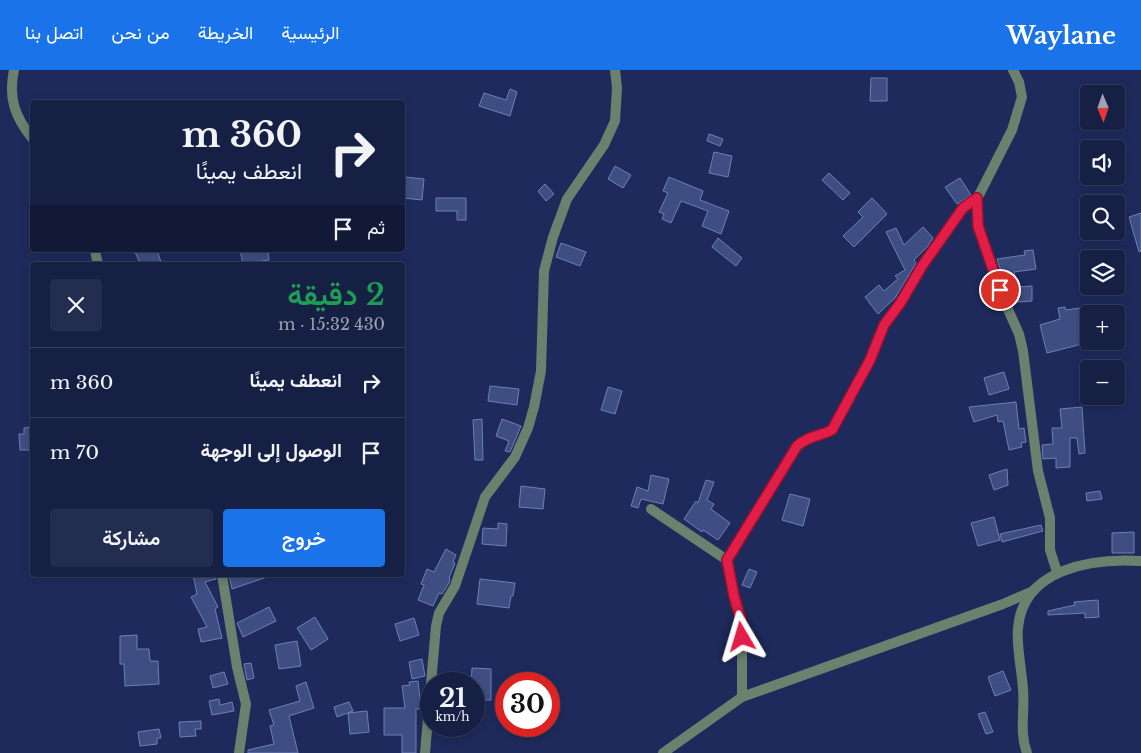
<!DOCTYPE html>
<html lang="ar">
<head>
<meta charset="utf-8">
<style>
	body { margin:0; font-family:"Libre Baskerville",Vazirmatn,serif; background:#232d4f; color:#f1f3f6; direction:rtl; height:100vh; display:flex; flex-direction:column; font-size:19px; white-space:nowrap }
	* { box-sizing:border-box; margin:0 }
	p { font-size:16px; color:#9ea3b2 }
	.icon { flex:none; width:28px; height:28px; fill:none; stroke:currentColor; stroke-width:2; stroke-linecap:round; stroke-linejoin:round }
	.map { position:relative; flex:1; overflow:hidden; direction:ltr }
	.drawer { position:absolute; left:30px; top:192px; width:375px; height:315px; display:flex; flex-direction:column; background:#162044; border-radius:5px; box-shadow:0 2px 8px #0003,0 0 0 1px #353e5d; direction:rtl }
	.drawer>* { flex:none }
	.banner { position:absolute; left:30px; top:30px; width:375px; height:152px; border-radius:5px; box-shadow:0 2px 8px #0003,0 0 0 1px #353e5d; direction:rtl; background:#162044; color:#f1f3f6; overflow:hidden }
	.needle { width:32px; rotate:178deg }
	.buttons { position:absolute; left:1080px; top:15px; display:grid; gap:10px }
	.buttons a { display:grid; place-items:center; width:45px; height:45px; border-radius:5px; background:#162044; box-shadow:0 2px 8px #0003,0 0 0 1px #353e5d; font-size:25px }
	.speed { position:absolute; left:420px; top:602px; display:flex; gap:10px; font-size:25px; font-weight:700; text-align:center }
	.speed>* { display:grid; place-content:center; width:65px; height:65px; border-radius:50%; background:#162044; box-shadow:0 2px 8px #0003,0 0 0 1px #353e5d; line-height:1 }
	.speed small { font-size:12px; font-weight:400 }
	.speed .limit { border:8px solid #d22; background:#fff; color:#111 }
	.pin { position:absolute; display:grid; place-items:center; width:42px; height:42px; color:#fff; margin:-21px; border:2px solid #fff; border-radius:50%; box-shadow:0 1px 5px #0007 }
	.me { position:absolute; width:55px; margin:-28px; rotate:353deg; stroke-linejoin:round; filter:drop-shadow(0 0 4px #0008) }
	.turn { display:flex; align-items:center; gap:18px; height:105px; padding:0 20px; font-size:22px }
	.turn .icon { width:65px; height:65px; stroke-width:2.5 }
	.turn b { display:block; font-size:35px; line-height:42px }
	.then { display:flex; align-items:center; height:48px; padding:0 20px; background:#0003; gap:10px; font-size:19px }
	.round { display:grid; place-items:center; flex:none; width:52px; height:52px; border-radius:5px; background:#232d4f }
	.overview { display:flex; align-items:center; justify-content:space-between; height:85px; padding:0 20px }
	h1 { font-size:30px; font-weight:600; line-height:38px; color:#1e9e55 }
	.action { display:flex; gap:10px; margin-top:auto; padding:10px 20px }
	.action a { flex:1; height:58px; border-radius:5px; background:#1a73e8; color:#fff; font-size:20px; font-weight:600; line-height:58px; text-align:center }
	.action a+a { background:#232d4f; color:#f1f3f6 }
	ul { padding:0; list-style:none }
	li { display:flex; align-items:center; gap:15px; height:70px; padding:0 20px; border-top:1px solid #353e5d }
	li div { flex:1 }
	li b { display:block; font-size:19px }
	li em { font-style:normal }
	header { display:flex; align-items:center; gap:30px; box-sizing:border-box; height:70px; padding:0 25px; background:#1a73e8; color:#fff }
	header strong { font-size:24px }
	nav { display:flex; gap:28px; margin-inline-start:auto; font-size:18px }
	.map>svg:first-child { display:block }
</style>
</head>
<body>
<header>
<strong>Waylane</strong>
<nav><a>الرئيسية</a><a>الخريطة</a><a>من نحن</a><a>اتصل بنا</a></nav>
</header>
<div class="map">
<svg width="1141" height="683" viewBox="0 0 1141 683">
	<rect width="100%" height="100%" fill="#1e2a5b"/>
	<g fill="#3f4e82" stroke="#6d7fb7">
		<path d="M 871,8 L 887,8 L 887,31 L 870,31 Z"/>
		<path d="M 510,19 L 517,22 L 510,46 L 479,36 L 484,23 L 506,30 Z"/>
		<path d="M 709,64 L 723,69 L 720,76 L 707,71 Z"/>
		<path d="M 714,82 L 732,86 L 728,107 L 709,103 Z"/>
		<path d="M 615,96 L 631,105 L 623,118 L 608,109 Z"/>
		<path d="M 829,103 L 850,123 L 843,130 L 822,110 Z"/>
		<path d="M 405,107 L 424,109 L 422,130 L 403,128 Z"/>
		<path d="M 669,107 L 703,121 L 700,130 L 729,141 L 721,164 L 702,156 L 708,141 L 681,131 L 671,153 L 662,149 L 664,144 L 659,142 L 668,123 L 663,121 Z"/>
		<path d="M 960,108 L 971,125 L 957,134 L 945,117 Z"/>
		<path d="M 545,114 L 554,124 L 546,131 L 538,121 Z"/>
		<path d="M 436,128 L 466,128 L 466,150 L 457,150 L 457,141 L 436,141 Z"/>
		<path d="M 872,128 L 887,144 L 854,177 L 843,166 L 863,147 L 858,142 Z"/>
		<path d="M 1141,143 L 1141,181 L 1139,182 L 1129,147 Z"/>
		<path d="M 923,157 L 933,168 L 927,177 L 914,190 L 916,193 L 895,228 L 878,244 L 865,227 L 879,215 L 884,221 L 898,209 L 895,206 L 905,200 L 886,162 L 896,158 L 904,175 Z"/>
		<path d="M 718,168 L 742,188 L 736,196 L 712,177 Z"/>
		<path d="M 561,173 L 586,182 L 580,196 L 556,187 Z"/>
		<path d="M 134,180 L 157,180 L 162,195 L 141,195 Z"/>
		<path d="M 240,180 L 268,180 L 269,190 L 243,194 Z"/>
		<path d="M 1033,180 L 1036,199 L 1014,202 L 1016,209 L 1004,210 L 997,189 L 1025,185 L 1024,181 Z"/>
		<path d="M 1032,216 L 1032,231 L 1018,232 L 1018,217 Z"/>
		<path d="M 1065,237 L 1066,240 L 1080,238 L 1084,260 L 1082,260 L 1086,273 L 1047,283 L 1040,255 L 1060,249 L 1058,238 Z"/>
		<path d="M 1004,302 L 1009,319 L 989,325 L 984,308 Z"/>
		<path d="M 490,316 L 519,319 L 517,335 L 488,331 Z"/>
		<path d="M 608,317 L 622,321 L 615,344 L 601,340 Z"/>
		<path d="M 1016,332 L 1019,359 L 1024,358 L 1026,372 L 1021,373 L 1022,377 L 1009,380 L 1003,351 L 998,352 L 997,345 L 974,352 L 969,337 Z"/>
		<path d="M 1082,337 L 1085,383 L 1079,384 L 1077,368 L 1070,368 L 1070,397 L 1056,398 L 1056,388 L 1043,389 L 1042,375 L 1053,374 L 1052,358 L 1062,358 L 1060,339 Z"/>
		<path d="M 482,349 L 483,390 L 475,390 L 473,350 Z"/>
		<path d="M 502,349 L 521,356 L 510,382 L 505,381 L 509,371 L 496,366 Z"/>
		<path d="M 32,357 L 32,380 L 20,380 L 19,364 L 24,364 L 24,358 Z"/>
		<path d="M 1007,399 L 1008,415 L 994,420 L 989,405 Z"/>
		<path d="M 651,405 L 669,409 L 663,434 L 641,429 L 638,438 L 631,436 L 637,417 L 648,421 Z"/>
		<path d="M 706,410 L 714,412 L 707,430 L 714,434 L 711,439 L 730,453 L 718,470 L 703,460 L 702,462 L 684,449 L 696,431 L 698,433 Z"/>
		<path d="M 521,416 L 545,419 L 543,439 L 519,437 Z"/>
		<path d="M 1100,421 L 1102,429 L 1087,431 L 1086,423 Z"/>
		<path d="M 790,424 L 810,429 L 803,456 L 782,450 Z"/>
		<path d="M 994,447 L 1000,470 L 978,476 L 971,453 Z"/>
		<path d="M 498,453 L 507,454 L 506,476 L 482,474 L 483,458 L 498,459 Z"/>
		<path d="M 1041,455 L 1043,461 L 1002,472 L 1000,464 Z"/>
		<path d="M 1134,462 L 1134,483 L 1112,483 L 1112,463 Z"/>
		<path d="M 446,479 L 456,485 L 453,492 L 455,493 L 449,508 L 450,509 L 449,513 L 442,524 L 439,523 L 433,536 L 418,530 L 424,515 L 421,514 L 427,499 L 434,502 Z"/>
		<path d="M 749,499 L 757,502 L 750,518 L 742,515 Z"/>
		<path d="M 193,505 L 215,505 L 216,509 L 205,512 L 218,537 L 215,539 L 222,568 L 201,572 L 198,559 L 207,557 L 191,527 L 197,524 Z"/>
		<path d="M 229,505 L 270,505 L 270,506 L 232,519 Z"/>
		<path d="M 480,509 L 515,513 L 513,526 L 511,526 L 509,538 L 477,534 Z"/>
		<path d="M 1098,530 L 1099,547 L 1085,548 L 1085,543 L 1048,545 L 1048,541 L 1075,535 L 1074,532 Z"/>
		<path d="M 269,537 L 276,551 L 243,567 L 237,553 Z"/>
		<path d="M 315,547 L 328,569 L 311,580 L 297,558 Z"/>
		<path d="M 414,548 L 419,565 L 400,571 L 395,554 Z"/>
		<path d="M 137,565 L 137,579 L 149,579 L 150,591 L 158,591 L 159,614 L 125,616 L 124,594 L 120,594 L 120,566 Z"/>
		<path d="M 297,571 L 301,596 L 279,599 L 275,575 Z"/>
		<path d="M 422,589 L 425,606 L 412,609 L 409,592 Z"/>
		<path d="M 251,593 L 254,608 L 247,610 L 244,594 Z"/>
		<path d="M 472,598 L 491,599 L 491,630 L 474,630 L 474,614 L 471,614 Z"/>
		<path d="M 1003,601 L 1011,620 L 995,626 L 988,607 Z"/>
		<path d="M 224,602 L 228,614 L 213,618 L 210,606 Z"/>
		<path d="M 418,611 L 421,639 L 416,639 L 416,683 L 402,683 L 402,665 L 384,665 L 384,638 L 405,638 L 402,616 L 410,615 L 409,612 Z"/>
		<path d="M 306,612 L 314,638 L 289,646 L 298,683 L 248,683 L 248,680 L 274,674 L 270,656 L 274,655 L 269,640 L 300,631 L 296,616 Z"/>
		<path d="M 219,629 L 220,635 L 232,632 L 234,641 L 212,645 L 209,631 Z"/>
		<path d="M 349,632 L 353,641 L 348,643 L 367,641 L 369,662 L 350,664 L 348,643 L 337,647 L 334,637 Z"/>
		<path d="M 985,642 L 993,662 L 986,664 L 978,644 Z"/>
		<path d="M 201,651 L 201,659 L 195,659 L 196,666 L 180,667 L 179,652 Z"/>
		<path d="M 159,659 L 161,668 L 157,668 L 157,674 L 140,676 L 138,662 Z"/>
	</g>
	<g fill="none" stroke-linecap="round" stroke-linejoin="round">
		<g stroke="#6a816e" stroke-width="10">
			<path d="M 14,0 C 8,28 15,47 32,68"/>
			<path d="M 1013,0 L 1019,12 L 1022,27 L 1012,60 L 977,129 L 978,156 L 1006,235 L 1019,264 L 1023,281 L 1038,401 L 1050,448 L 1050,480 L 1057,502"/>
			<path d="M 95,180 L 98,195"/>
			<path d="M 651,439 L 727,490 L 734,526 L 742,554 L 742,627"/>
			<path d="M 727,490 L 797,376 C 810,365 818,367 832,360 L 870,290 L 884,255 L 901,232 L 922,196 L 963,138 L 977,129"/>
			<path d="M 222,505 L 237,597 L 246,634 L 239,683"/>
			<path d="M 425,683 L 436,556 L 439,543 L 455,516 L 485,427 L 515,387 L 528,358 L 534,337 L 541,301 L 544,201 L 553,167 L 567,129 L 604,75 L 615,51 L 617,18 L 615,0"/>
			<path d="M 663,683 L 742,627 L 1003,534 L 1033,521"/>
			<path d="M 1027,683 C 1019,662 1025,642 1023,619 C 1022,602 1016,574 1018,558 C 1023,498 1093,488 1141,491"/>
		</g>
	</g>
	<g fill="none" stroke-linecap="round" stroke-linejoin="round">
		<g stroke="#92132f" stroke-width="12">
			<path id="route" d="M 742,567 L 742,554 L 734,526 L 727,490 L 797,376 C 810,365 818,367 832,360 L 870,290 L 884,255 L 901,232 L 922,196 L 963,138 L 977,128 L 978,156 L 1000,220"/>
		</g>
		<use href="#route" stroke="#e11d48" stroke-width="9"/>
	</g>
</svg>
<div class="buttons">
<a><svg class="needle" viewBox="-14 -14 28 28"><path d="M0-13l5 13h-10z" fill="#e53935"/><path d="M0 13l5-13h-10z" fill="#9ea3b2"/></svg></a>
<a><svg class="icon" aria-label="sound" viewBox="0 0 24 24"><path d="M4 9h4l5-4v14l-5-4H4zM17 9q2 3 0 6"/></svg></a>
<a><svg class="icon" aria-label="search" viewBox="0 0 24 24"><circle cx="10" cy="10" r="6"/><path d="M15 15l6 6"/></svg></a>
<a><svg class="icon" aria-label="layers" viewBox="0 0 24 24"><path d="M12 4l9 5-9 5-9-5zM3 14l9 5 9-5"/></svg></a>
<a>+</a>
<a>−</a>
</div>
<div class="speed"><div>21<small>km/h</small></div><div class="limit">30</div></div>
<div class="pin" style="left:1000px;top:220px;background:#d93025"><svg class="icon" aria-label="arrive" viewBox="0 0 24 24"><path d="M6 21V4h12l-3 4 3 4H6"/></svg></div>
<svg class="me" style="left:742px;top:567px" viewBox="-20 -20 40 40"><path d="M0-17L14 15 0 8-14 15z" fill="#e11d48" stroke="#fff" stroke-width="4"/></svg>
<div class="banner">
<div class="turn"><svg class="icon" aria-label="right" viewBox="0 0 24 24"><path d="M7 20v-9h11M14 6l5 5-5 5"/></svg><div><b>360 m</b>انعطف يمينًا</div></div>
<div class="then">ثم<svg class="icon" aria-label="arrive" viewBox="0 0 24 24"><path d="M6 21V4h12l-3 4 3 4H6"/></svg></div>
</div>
<section class="drawer">
<div class="overview"><div><h1>2 دقيقة</h1><p>430 m · 15:32</p></div><a class="round"><svg class="icon" aria-label="close" viewBox="0 0 24 24"><path d="M6 6l12 12M18 6L6 18"/></svg></a></div>
<ul>
<li><svg class="icon" aria-label="right" viewBox="0 0 24 24"><path d="M7 20v-9h11M14 6l5 5-5 5"/></svg><div><b>انعطف يمينًا</b></div><em>360 m</em></li>
<li><svg class="icon" aria-label="arrive" viewBox="0 0 24 24"><path d="M6 21V4h12l-3 4 3 4H6"/></svg><div><b>الوصول إلى الوجهة</b></div><em>70 m</em></li>
</ul>
<div class="action"><a>خروج</a><a>مشاركة</a></div>
</section>
</div>
</body>
</html>
